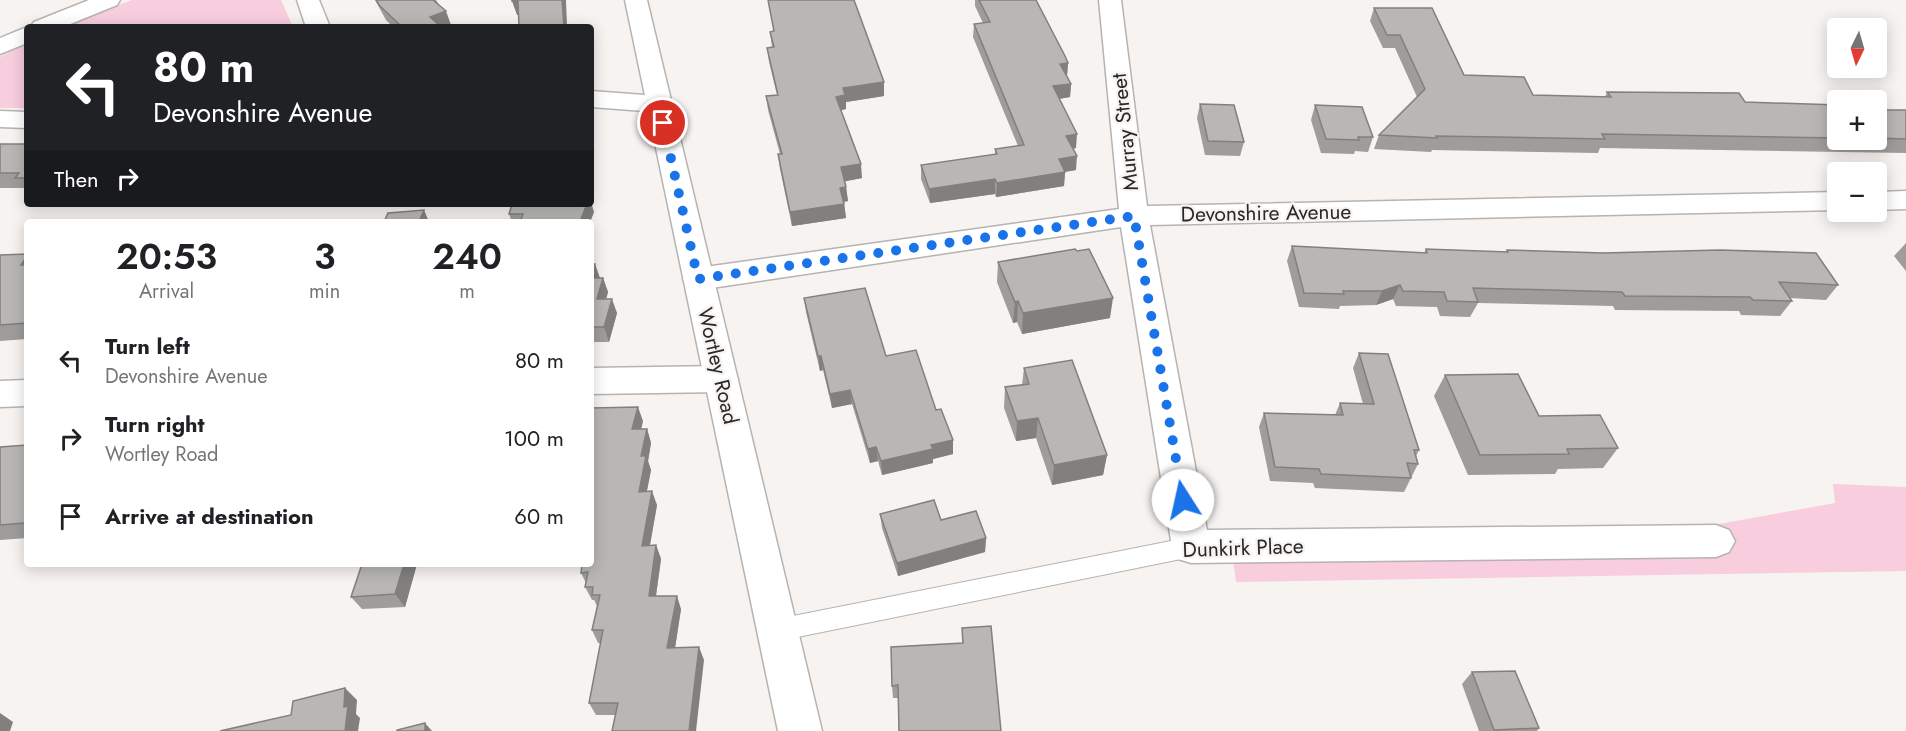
<!DOCTYPE html>
<html lang="en">
<head>
<meta charset="utf-8">
<style>
	body { margin:0; font-family:Jost,sans-serif; background:#f2f2f2; color:#202124; height:100vh; display:flex; flex-direction:column; font-size:22px; white-space:nowrap }
	* { box-sizing:border-box; margin:0 }
	p { font-size:20px; color:#757577 }
	.icon { flex:none; width:33px; height:33px; fill:none; stroke:currentColor; stroke-width:2; stroke-linecap:round; stroke-linejoin:round }
	.map { position:relative; flex:1; overflow:hidden }
	.details { position:absolute; left:24px; top:219px; width:570px; height:348px; display:flex; flex-direction:column; background:#fff; border-radius:6px; box-shadow:0 3px 15px #0003 }
	.details>* { flex:none }
	.hud { position:absolute; left:24px; top:24px; width:570px; height:183px; border-radius:6px; box-shadow:0 3px 15px #0003; background:#202124; color:#fff; overflow:hidden }
	.needle { width:39px; rotate:185deg }
	.buttons { position:absolute; left:1827px; top:18px; display:grid; gap:12px }
	.buttons a { display:grid; place-items:center; width:60px; height:60px; border-radius:6px; background:#fff; box-shadow:0 3px 15px #0003; font-size:30px }
	.pin { position:absolute; display:grid; place-items:center; width:51px; height:51px; color:#fff; margin:-26px; border:3px solid #fff; border-radius:50%; box-shadow:0 2px 6px #0007 }
	.me { position:absolute; width:66px; margin:-33px; rotate:350deg; stroke-linejoin:round; filter:drop-shadow(0 0 4px #0008) }
	.turn { display:flex; align-items:center; gap:21px; height:126px; padding:0 30px; font-size:27px }
	.turn .icon { width:78px; height:78px; stroke-width:2.5 }
	.turn b { display:block; font-size:42px; line-height:51px }
	.then { display:flex; align-items:center; height:57px; padding:0 30px; background:#0003; gap:12px; font-size:22px }
	.eta { display:flex; justify-content:space-evenly; align-items:center; height:102px; text-align:center }
	.eta b { font-size:36px; font-weight:600; line-height:42px }
	ul { padding:0; list-style:none }
	li { display:flex; align-items:center; gap:18px; height:78px; padding:0 30px }
	li div { flex:1 }
	li b { display:block; font-size:22px }
	li em { font-style:normal }
	.map>svg:first-child { display:block }
</style>
</head>
<body>
<div class="map">
<svg width="1906" height="731" viewBox="0 0 1906 731">
	<rect width="100%" height="100%" fill="#f6f3f1"/>
	<g fill="#f8cdde">
		<path d="M 132,0 L 281,0 L 293,27 L 60,27 Z"/>
		<path d="M 27,42 L 27,108 L 0,108 L 0,57 Z"/>
		<path d="M 1833,484 L 1906,487 L 1906,571 L 1236,582 L 1229,529 L 1708,526 L 1835,503 Z"/>
	</g>
	<g fill="none" stroke-linecap="round" stroke-linejoin="round">
		<g stroke="#b6b3b1" stroke-width="2">
			<path id="lane" d="M 1191,537 L 1199,540 L 1202,547 L 1199,554 L 1191,557 L 778,641 L 770,638 L 766,630 L 770,622 L 778,619 Z"/>
		</g>
		<g stroke="#b6b3b1" stroke-width="3">
			<g id="street">
				<path d="M 89,0 L 120,0 L 117,5 L 63,27 L 30,27 L 34,22 Z"/>
				<path d="M 297,0 L 319,0 L 330,27 L 306,27 Z"/>
				<path d="M 1099,0 L 1121,0 L 1147,206 L 1838,192 L 1838,210 L 1150,225 L 1207,530 L 1716,525 L 1729,530 L 1735,541 L 1729,552 L 1716,557 L 1191,563 L 1178,559 L 1172,547 L 1121,227 L 698,290 L 687,286 L 683,279 L 687,272 L 698,268 L 1119,209 Z"/>
				<path d="M 27,27 L 27,43 L 0,54 L 0,38 Z"/>
				<path d="M 591,91 L 658,96 L 667,99 L 671,104 L 667,109 L 658,112 L 591,107 Z"/>
				<path d="M 0,111 L 27,112 L 27,128 L 0,127 Z"/>
				<path d="M 1906,191 L 1906,209 L 1876,210 L 1876,192 Z"/>
				<path d="M 721,366 L 733,370 L 738,379 L 733,388 L 721,392 L 591,394 L 591,368 Z"/>
				<path d="M 27,380 L 27,406 L 0,407 L 0,381 Z"/>
			</g>
		</g>
		<g stroke="#b6b3b1" stroke-width="3">
			<path id="secondary" d="M 625,0 L 647,0 L 822,731 L 778,731 Z"/>
		</g>
		<use href="#lane" fill="#fff" fill-rule="evenodd"/>
		<use href="#street" fill="#fff" fill-rule="evenodd"/>
		<use href="#secondary" fill="#fff" fill-rule="evenodd"/>
	</g>
	<g fill="#9e9d9b">
		<path d="M 375,0 L 436,0 L 451,25 L 446,27 L 393,27 L 386,20 Z"/>
		<path d="M 768,0 L 884,96 L 846,102 L 846,109 L 841,110 L 862,178 L 845,181 L 848,201 L 844,202 L 846,218 L 792,226 L 780,169 L 778,154 L 780,154 L 768,110 L 766,96 L 777,95 L 769,62 L 767,48 L 772,47 L 770,32 L 774,31 Z"/>
		<path d="M 975,0 L 1036,0 L 1068,63 L 1067,76 L 1071,84 L 1070,97 L 1059,99 L 1076,148 L 1073,149 L 1076,170 L 1065,172 L 1064,186 L 996,197 L 995,194 L 930,203 L 921,179 L 921,165 L 995,155 L 995,149 L 1018,146 L 973,37 L 974,24 L 983,23 L 975,6 Z"/>
		<path d="M 1374,8 L 1464,75 L 1533,95 L 1605,97 L 1607,92 L 1745,102 L 1838,105 L 1838,140 L 1876,140 L 1876,110 L 1906,110 L 1906,153 L 1600,148 L 1598,153 L 1432,150 L 1431,152 L 1374,149 L 1379,135 L 1417,97 L 1395,48 L 1383,48 L 1370,21 Z"/>
		<path d="M 1200,104 L 1244,142 L 1240,156 L 1205,155 L 1197,118 Z"/>
		<path d="M 1315,105 L 1373,137 L 1368,152 L 1355,151 L 1354,154 L 1321,153 L 1311,120 Z"/>
		<path d="M 0,144 L 27,144 L 27,192 L 24,188 L 0,188 Z"/>
		<path d="M 594,212 L 590,222 L 512,222 L 509,214 Z"/>
		<path d="M 1906,243 L 1906,271 L 1894,256 Z"/>
		<path d="M 1292,246 L 1424,253 L 1426,249 L 1506,252 L 1507,250 L 1838,285 L 1826,300 L 1790,298 L 1792,301 L 1780,316 L 1741,315 L 1739,311 L 1615,310 L 1613,306 L 1478,303 L 1470,317 L 1440,316 L 1437,307 L 1396,306 L 1393,299 L 1376,305 L 1340,306 L 1339,309 L 1299,307 L 1287,261 Z"/>
		<path d="M 27,254 L 27,339 L 0,341 L 0,255 Z"/>
		<path d="M 998,262 L 1110,318 L 1022,334 L 1017,322 L 1013,323 L 997,282 Z"/>
		<path d="M 591,264 L 595,264 L 600,278 L 603,278 L 608,292 L 606,299 L 617,313 L 609,342 L 591,342 Z"/>
		<path d="M 804,298 L 886,356 L 936,410 L 953,454 L 933,459 L 933,463 L 882,475 L 878,461 L 870,463 L 852,404 L 832,408 L 823,370 L 820,371 L 806,312 Z"/>
		<path d="M 1359,353 L 1419,450 L 1416,456 L 1418,464 L 1404,492 L 1315,488 L 1313,483 L 1270,481 L 1259,427 L 1264,413 L 1335,415 L 1340,403 L 1363,404 L 1353,368 Z"/>
		<path d="M 1024,368 L 1107,455 L 1103,475 L 1052,485 L 1036,438 L 1016,441 L 1004,408 L 1005,387 L 1022,385 Z"/>
		<path d="M 1445,375 L 1539,416 L 1618,448 L 1603,468 L 1558,469 L 1555,474 L 1468,475 L 1434,396 Z"/>
		<path d="M 643,421 L 641,429 L 647,429 L 651,443 L 648,461 L 651,470 L 647,491 L 657,505 L 650,546 L 656,545 L 661,559 L 656,596 L 681,609 L 675,648 L 704,660 L 615,715 L 596,715 L 589,703 L 601,643 L 598,643 L 592,630 L 597,606 L 594,600 L 592,600 L 585,587 L 586,583 L 581,573 Z"/>
		<path d="M 27,445 L 27,538 L 0,540 L 0,447 Z"/>
		<path d="M 880,514 L 986,538 L 985,552 L 898,576 L 882,528 Z"/>
		<path d="M 417,564 L 405,607 L 362,609 L 351,597 Z"/>
		<path d="M 962,628 L 1001,731 L 899,698 L 893,698 L 892,686 L 962,643 Z"/>
		<path d="M 1472,672 L 1539,728 L 1537,731 L 1479,731 L 1462,684 Z"/>
	</g>
	<g fill="#81807e">
		<path d="M 518,0 L 522,14 L 517,15 L 512,1 Z"/>
		<path d="M 562,0 L 566,0 L 567,27 L 564,27 Z"/>
		<path d="M 446,11 L 451,25 L 446,27 L 434,27 L 430,17 Z"/>
		<path d="M 1068,63 L 1067,76 L 1060,64 Z"/>
		<path d="M 884,82 L 884,96 L 846,102 L 846,109 L 837,111 L 836,97 L 843,88 Z"/>
		<path d="M 1071,84 L 1070,97 L 1052,100 L 1053,86 Z"/>
		<path d="M 1077,134 L 1076,148 L 1065,150 L 1066,136 Z"/>
		<path d="M 1077,156 L 1076,170 L 1057,173 L 1059,159 Z"/>
		<path d="M 861,164 L 862,178 L 842,182 L 841,167 Z"/>
		<path d="M 1065,172 L 1064,186 L 996,197 L 997,183 Z"/>
		<path d="M 995,179 L 995,194 L 930,203 L 929,189 Z"/>
		<path d="M 846,187 L 848,201 L 842,202 L 840,188 Z"/>
		<path d="M 591,202 L 594,212 L 590,222 L 582,222 L 581,219 L 584,204 L 591,204 Z"/>
		<path d="M 844,204 L 846,218 L 792,226 L 790,212 Z"/>
		<path d="M 424,210 L 429,222 L 419,222 Z"/>
		<path d="M 27,256 L 27,272 L 21,265 Z"/>
		<path d="M 595,264 L 600,279 L 591,278 Z"/>
		<path d="M 603,278 L 608,292 L 602,314 L 597,299 Z"/>
		<path d="M 1400,285 L 1393,299 L 1376,305 L 1382,291 Z"/>
		<path d="M 1113,298 L 1110,318 L 1022,334 L 1023,313 Z"/>
		<path d="M 612,299 L 617,313 L 609,342 L 604,327 Z"/>
		<path d="M 1018,301 L 1017,322 L 1013,323 L 1015,302 Z"/>
		<path d="M 818,356 L 821,356 L 823,370 L 820,371 Z"/>
		<path d="M 850,390 L 852,404 L 832,408 L 830,394 Z"/>
		<path d="M 638,407 L 643,421 L 638,443 L 632,429 Z"/>
		<path d="M 1038,418 L 1036,438 L 1016,441 L 1017,421 Z"/>
		<path d="M 647,429 L 651,443 L 648,461 L 651,470 L 644,505 L 639,492 L 641,456 Z"/>
		<path d="M 953,440 L 953,454 L 933,459 L 933,463 L 882,475 L 881,461 L 931,445 Z"/>
		<path d="M 876,447 L 878,461 L 870,463 L 868,449 Z"/>
		<path d="M 1107,455 L 1103,475 L 1052,485 L 1054,465 Z"/>
		<path d="M 652,491 L 657,505 L 647,560 L 642,546 Z"/>
		<path d="M 986,538 L 985,552 L 898,576 L 897,563 Z"/>
		<path d="M 656,545 L 661,559 L 654,609 L 649,596 Z"/>
		<path d="M 404,564 L 417,564 L 405,607 L 395,594 Z"/>
		<path d="M 677,596 L 681,609 L 673,661 L 667,648 Z"/>
		<path d="M 699,647 L 704,660 L 696,731 L 689,731 Z"/>
		<path d="M 345,688 L 357,700 L 356,714 L 360,718 L 358,731 L 345,731 L 344,707 Z"/>
		<path d="M 0,713 L 13,722 L 10,731 L 0,731 Z"/>
		<path d="M 425,723 L 432,731 L 425,731 Z"/>
	</g>
	<g fill="#b8b7b4" stroke="#81807e" stroke-width="1.5">
		<path d="M 376,0 L 433,0 L 446,11 L 430,17 L 440,26 L 436,27 L 402,27 L 380,6 Z"/>
		<path d="M 512,0 L 562,0 L 564,27 L 519,27 L 518,0 L 512,1 Z"/>
		<path d="M 768,0 L 854,0 L 884,82 L 843,88 L 845,95 L 836,97 L 861,164 L 841,167 L 846,187 L 840,188 L 844,204 L 790,212 L 778,154 L 782,154 L 766,96 L 778,95 L 767,48 L 774,47 L 770,32 L 774,31 Z"/>
		<path d="M 979,0 L 1036,0 L 1065,56 L 1068,63 L 1060,64 L 1071,84 L 1053,86 L 1077,134 L 1066,136 L 1077,156 L 1059,159 L 1065,172 L 997,183 L 995,179 L 929,189 L 921,165 L 997,154 L 995,149 L 1024,145 L 974,24 L 990,22 Z"/>
		<path d="M 1374,8 L 1432,8 L 1464,75 L 1524,77 L 1533,95 L 1611,97 L 1607,92 L 1739,93 L 1745,102 L 1838,105 L 1838,138 L 1602,134 L 1605,139 L 1436,136 L 1437,138 L 1379,135 L 1425,89 L 1400,35 L 1387,35 Z"/>
		<path d="M 1200,104 L 1234,105 L 1244,142 L 1208,141 Z"/>
		<path d="M 1315,105 L 1362,107 L 1373,137 L 1358,137 L 1359,140 L 1326,139 Z"/>
		<path d="M 1876,110 L 1906,110 L 1906,139 L 1876,138 Z"/>
		<path d="M 0,144 L 27,144 L 27,178 L 15,178 L 19,173 L 0,173 Z"/>
		<path d="M 512,204 L 587,204 L 581,219 L 587,218 L 586,222 L 520,222 L 523,214 L 509,214 Z"/>
		<path d="M 424,210 L 419,222 L 384,222 L 388,213 Z"/>
		<path d="M 1292,246 L 1427,253 L 1426,249 L 1508,252 L 1507,250 L 1603,253 L 1720,250 L 1816,253 L 1838,285 L 1779,282 L 1792,301 L 1753,300 L 1750,297 L 1625,296 L 1622,292 L 1473,288 L 1478,302 L 1447,301 L 1444,292 L 1403,291 L 1400,285 L 1382,291 L 1343,291 L 1344,294 L 1304,293 Z"/>
		<path d="M 1075,249 L 1077,251 L 1089,249 L 1113,298 L 1023,313 L 1018,301 L 1015,302 L 998,262 Z"/>
		<path d="M 27,254 L 27,256 L 21,265 L 27,265 L 27,323 L 0,325 L 0,255 Z"/>
		<path d="M 591,264 L 595,264 L 591,277 Z"/>
		<path d="M 591,278 L 603,278 L 597,299 L 612,299 L 604,327 L 591,327 Z"/>
		<path d="M 865,288 L 886,356 L 916,350 L 936,410 L 941,409 L 953,440 L 931,445 L 933,449 L 881,461 L 876,447 L 868,449 L 850,390 L 830,394 L 821,356 L 818,356 L 804,298 Z"/>
		<path d="M 1359,353 L 1388,354 L 1419,450 L 1414,450 L 1418,464 L 1407,463 L 1411,478 L 1321,474 L 1319,469 L 1275,467 L 1264,413 L 1343,415 L 1340,403 L 1374,404 Z"/>
		<path d="M 1072,360 L 1107,455 L 1054,465 L 1038,418 L 1017,421 L 1005,387 L 1029,384 L 1024,368 Z"/>
		<path d="M 1518,374 L 1539,416 L 1600,415 L 1618,448 L 1567,449 L 1569,454 L 1480,455 L 1445,375 Z"/>
		<path d="M 638,407 L 632,429 L 647,429 L 641,456 L 646,456 L 639,492 L 652,491 L 642,546 L 656,545 L 649,596 L 677,596 L 667,648 L 699,647 L 689,731 L 612,731 L 618,703 L 589,703 L 603,630 L 592,630 L 600,595 L 592,595 L 593,587 L 585,587 L 588,572 L 581,573 L 582,564 L 591,564 L 591,408 Z"/>
		<path d="M 27,445 L 27,519 L 24,523 L 0,525 L 0,447 Z"/>
		<path d="M 934,500 L 941,520 L 976,511 L 986,538 L 897,563 L 880,514 Z"/>
		<path d="M 362,564 L 404,564 L 395,594 L 351,597 Z"/>
		<path d="M 991,626 L 1001,731 L 899,731 L 898,685 L 892,686 L 891,647 L 963,643 L 962,628 Z"/>
		<path d="M 1515,671 L 1539,728 L 1494,730 L 1472,672 Z"/>
		<path d="M 345,688 L 344,707 L 348,706 L 345,731 L 220,731 L 291,715 L 293,701 Z"/>
		<path d="M 425,723 L 425,731 L 397,731 L 397,730 Z"/>
	</g>
	<g fill="none" stroke-linecap="round" stroke-linejoin="round">
		<path stroke="#1a73e8" stroke-width="10" stroke-dasharray="0 18" d="M 663,123 L 698,279 L 1134,216 L 1183,500"/>
	</g>
	<g text-anchor="middle" dominant-baseline="central" stroke-width="4.5" stroke-linejoin="round" paint-order="stroke">
		<g font-size="21" fill="#292827" stroke="#f6f3f1">
			<text transform="translate(1125 132) rotate(-96)">Murray Street</text>
			<text transform="translate(1266 213) rotate(-1)">Devonshire Avenue</text>
			<text transform="translate(718 366) rotate(77)">Wortley Road</text>
			<text transform="translate(1243 548) rotate(-2)">Dunkirk Place</text>
		</g>
	</g>
</svg>
<div class="buttons">
<a><svg class="needle" viewBox="-14 -14 28 28"><path d="M0-13l5 13h-10z" fill="#e53935"/><path d="M0 13l5-13h-10z" fill="#757577"/></svg></a>
<a>+</a>
<a>−</a>
</div>
<div class="pin" style="left:663px;top:123px;background:#d93025"><svg class="icon" aria-label="arrive" viewBox="0 0 24 24"><path d="M6 21V4h12l-3 4 3 4H6"/></svg></div>
<svg class="me" style="left:1183px;top:500px" viewBox="-20 -20 40 40"><circle r="19" fill="#fff"/><path d="M0-13L10 11 0 6-10 11z" fill="#1a73e8"/></svg>
<div class="hud">
<div class="turn"><svg class="icon" aria-label="left" viewBox="0 0 24 24"><path d="M17 20v-9H6M10 6l-5 5 5 5"/></svg><div><b>80 m</b>Devonshire Avenue</div></div>
<div class="then">Then<svg class="icon" aria-label="right" viewBox="0 0 24 24"><path d="M7 20v-9h11M14 6l5 5-5 5"/></svg></div>
</div>
<section class="details">
<div class="eta">
<div><b>20:53</b><p>Arrival</p></div>
<div><b>3</b><p>min</p></div>
<div><b>240</b><p>m</p></div>
</div>
<ul>
<li><svg class="icon" aria-label="left" viewBox="0 0 24 24"><path d="M17 20v-9H6M10 6l-5 5 5 5"/></svg><div><b>Turn left</b><p>Devonshire Avenue</p></div><em>80 m</em></li>
<li><svg class="icon" aria-label="right" viewBox="0 0 24 24"><path d="M7 20v-9h11M14 6l5 5-5 5"/></svg><div><b>Turn right</b><p>Wortley Road</p></div><em>100 m</em></li>
<li><svg class="icon" aria-label="arrive" viewBox="0 0 24 24"><path d="M6 21V4h12l-3 4 3 4H6"/></svg><div><b>Arrive at destination</b></div><em>60 m</em></li>
</ul>
</section>
</div>
</body>
</html>
